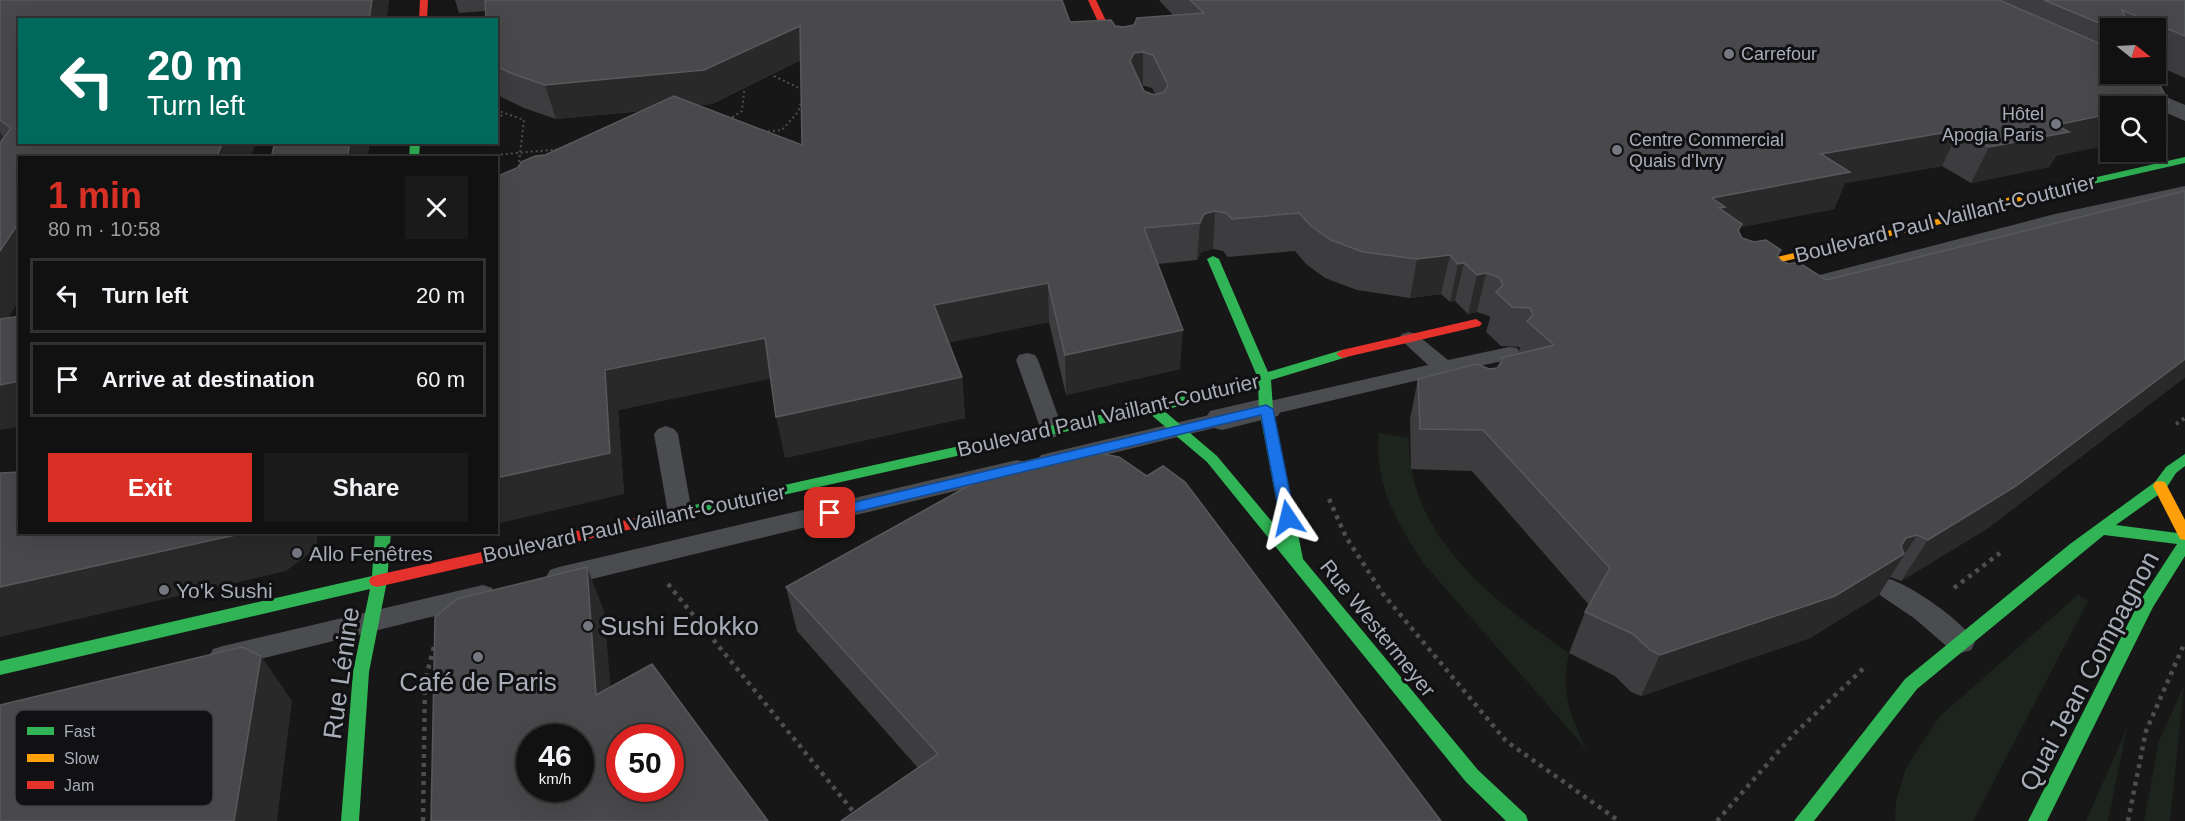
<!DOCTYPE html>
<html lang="en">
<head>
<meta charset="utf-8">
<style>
	body { margin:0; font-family:Helvetica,sans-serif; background:#1a1a1a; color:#f1f3f6; height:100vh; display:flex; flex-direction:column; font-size:22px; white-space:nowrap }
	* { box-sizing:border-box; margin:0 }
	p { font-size:20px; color:#9c9d9f }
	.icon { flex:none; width:33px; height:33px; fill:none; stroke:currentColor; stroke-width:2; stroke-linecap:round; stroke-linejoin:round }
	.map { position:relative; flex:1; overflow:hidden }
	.panel { position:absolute; left:18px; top:156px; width:480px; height:378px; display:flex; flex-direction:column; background:#111; border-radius:0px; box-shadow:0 6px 24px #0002,0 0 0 2px #303131 }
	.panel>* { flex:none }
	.banner { position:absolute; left:18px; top:18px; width:480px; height:126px; border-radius:0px; box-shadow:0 6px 24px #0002,0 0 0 2px #303131; background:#00695c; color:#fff; overflow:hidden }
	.needle { width:39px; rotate:108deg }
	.controls { position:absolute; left:2100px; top:18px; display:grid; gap:12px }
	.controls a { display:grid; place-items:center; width:66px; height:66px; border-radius:0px; background:#111; box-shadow:0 6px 24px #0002,0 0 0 2px #303131; font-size:30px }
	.speed { position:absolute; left:516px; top:724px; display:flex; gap:12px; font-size:30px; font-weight:700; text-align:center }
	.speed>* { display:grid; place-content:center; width:78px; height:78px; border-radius:50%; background:#111; box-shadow:0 6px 24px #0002,0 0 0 2px #303131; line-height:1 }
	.speed small { font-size:15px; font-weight:400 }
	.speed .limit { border:9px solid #d22; background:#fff; color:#111 }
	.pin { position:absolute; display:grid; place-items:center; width:51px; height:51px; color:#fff; margin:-26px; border-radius:12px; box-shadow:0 3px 9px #0006 }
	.me { position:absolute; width:66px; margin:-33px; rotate:350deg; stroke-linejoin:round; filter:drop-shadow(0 0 4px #0008) }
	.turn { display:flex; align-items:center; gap:21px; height:126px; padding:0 30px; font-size:27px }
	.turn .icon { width:78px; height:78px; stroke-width:2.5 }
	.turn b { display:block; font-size:42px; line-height:51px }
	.round { display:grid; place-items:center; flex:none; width:63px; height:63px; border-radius:0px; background:#1a1a1a }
	.summary { display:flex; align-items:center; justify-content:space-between; height:102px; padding:0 30px }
	h1 { font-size:36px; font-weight:700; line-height:45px; color:#d93025 }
	.primary-button { display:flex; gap:12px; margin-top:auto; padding:12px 30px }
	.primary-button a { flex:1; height:69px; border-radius:0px; background:#d93025; color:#fff; font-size:24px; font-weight:700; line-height:69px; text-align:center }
	.primary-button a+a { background:#1a1a1a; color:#f1f3f6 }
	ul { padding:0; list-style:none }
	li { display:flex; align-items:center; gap:18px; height:75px; margin:0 12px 9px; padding:0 18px; border:3px solid #303131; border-radius:0px }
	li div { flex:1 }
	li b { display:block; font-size:22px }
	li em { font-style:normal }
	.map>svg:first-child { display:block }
</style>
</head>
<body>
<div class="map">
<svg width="2185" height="821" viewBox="0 0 2185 821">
	<rect width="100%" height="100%" fill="#171717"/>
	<g fill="#1d241e">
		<path d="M 1379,433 L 1409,438 C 1407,537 1496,603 1569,653 C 1560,692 1570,716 1587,750 L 1425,565 C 1398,526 1373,482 1379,433 Z"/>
		<path d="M 2078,595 L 2088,601 L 1973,821 L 1895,821 L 1896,801 L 1906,768 L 1939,717 Z"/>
		<path d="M 2184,686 L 2170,821 L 2144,821 L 2159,741 Z"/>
		<path d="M 2127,728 L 2108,821 L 2086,821 Z"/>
	</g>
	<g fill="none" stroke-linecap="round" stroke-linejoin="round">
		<g stroke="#4d4e52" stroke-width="2" stroke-dasharray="2 3" stroke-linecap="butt">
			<path d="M 773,71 L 774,76 L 803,90"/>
			<path d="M 496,110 L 524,120 L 518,171"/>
			<path d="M 496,118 L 505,114"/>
			<path d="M 728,120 L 742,111 L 745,84"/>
			<path d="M 763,132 L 782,130 L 798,112 L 803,97"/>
			<path d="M 461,158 L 562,149"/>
		</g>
		<path stroke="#4d4e52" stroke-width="4" stroke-dasharray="3 4" stroke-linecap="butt" d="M 2176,424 L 2185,418"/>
		<g stroke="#4d4e52" stroke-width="4.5" stroke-dasharray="4 5" stroke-linecap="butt">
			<path d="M 1329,499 L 1346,537 L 1383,594 L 1506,741 L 1619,821"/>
			<path d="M 668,584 L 861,821"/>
			<path d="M 1954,588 L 2000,553"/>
			<path d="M 423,821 L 425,681 L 435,643"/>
			<path d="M 1717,821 L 1794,734 L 1865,667"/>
			<path d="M 2128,821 L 2146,731 L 2185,642"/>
		</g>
		<g fill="#4b4c50" fill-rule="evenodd">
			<path d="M 2185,186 L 2185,196 L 2057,224 L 1796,293 L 1789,291 L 1786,287 L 1789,283 L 2055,214 Z"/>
			<path d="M 1409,332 L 1416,334 L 1448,360 L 1509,347 L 1517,348 L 1520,353 L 1517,358 L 1460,370 L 1463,374 L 1460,379 L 1452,381 L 1440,375 L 1266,416 L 1258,414 L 1255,409 L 1258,404 L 1266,402 L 1428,365 L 1399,338 L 1402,334 Z"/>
			<path d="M 1027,353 L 1035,355 L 1038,360 L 1063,430 L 1060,435 L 1052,438 L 1044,435 L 1041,430 L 1016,360 L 1019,355 Z"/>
			<path d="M 1222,412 L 1230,414 L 1233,419 L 1230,424 L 1049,469 L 1041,467 L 1037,461 L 1041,455 L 1049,453 Z"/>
			<path d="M 666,426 L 674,429 L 678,434 L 692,513 L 689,519 L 680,522 L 671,519 L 668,513 L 654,434 L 658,429 Z"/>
			<path d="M 1017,460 L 1025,462 L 1029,468 L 1025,474 L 559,587 L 550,584 L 546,577 L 550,570 L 559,567 Z"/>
			<path d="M 1890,579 C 1912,586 1964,622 1975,642 L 1971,650 L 1961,653 L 1951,650 L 1914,618 L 1881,596 L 1877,589 L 1881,582 Z"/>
			<path d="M 483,585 L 492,588 L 496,595 L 492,602 L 223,668 L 213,665 L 209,657 L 213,649 L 223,646 Z"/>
		</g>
		<g fill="#4b4c50" fill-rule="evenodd">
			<path d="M 2127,80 L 2185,105 L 2185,121 L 2119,92 L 2116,87 L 2119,82 Z"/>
			<path d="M 1266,398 L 1278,402 L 1282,409 L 1278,416 L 1222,430 L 1210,427 L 1205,419 L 1210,411 Z"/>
		</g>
		<g fill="#30b455" fill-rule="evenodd">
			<path d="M 410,142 L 420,142 L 419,158 L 409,158 Z"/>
			<path d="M 2185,157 L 2185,163 L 2053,193 L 2048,190 L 2053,187 Z"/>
			<path d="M 1213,256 L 1219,259 L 1268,372 L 1342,350 L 1348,354 L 1347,357 L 1271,380 L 1273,409 L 1303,559 L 1478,770 L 1526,815 L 1528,821 L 1506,821 L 1466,782 L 1207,462 L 1149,413 L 640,527 L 635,526 L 633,522 L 635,518 L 640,517 L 1203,392 L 1257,376 L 1207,259 ZM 1258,384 L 1259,409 L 1283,535 L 1217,456 L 1163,410 L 1210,399 Z"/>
			<path d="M 2185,454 L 2185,466 L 2176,473 L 2165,490 L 2116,525 L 2185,534 L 2185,556 L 2153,607 L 2047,821 L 2028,821 L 2138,604 L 2177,544 L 2104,535 L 1917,689 L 1814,821 L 1794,821 L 1905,679 L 2070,544 L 2155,482 L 2166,467 Z"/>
			<path d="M 375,532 L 391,532 L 387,581 L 369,672 L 359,821 L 341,821 L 353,672 L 370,589 L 0,675 L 0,661 L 372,576 Z"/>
		</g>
		<g fill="#ff9f0a" fill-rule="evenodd">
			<path d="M 2053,187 L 2057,188 L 2057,192 L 2020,201 L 1970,217 L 1739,272 L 1733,269 L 1739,266 L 1963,213 L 2013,196 Z"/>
			<path d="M 2160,481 L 2165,482 L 2185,520 L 2185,540 L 2180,539 L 2153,486 L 2155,482 Z"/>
		</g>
		<g fill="#e5322d" fill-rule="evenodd">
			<path d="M 420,0 L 428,0 L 427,20 L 419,20 Z"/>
			<path d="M 1088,0 L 1096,0 L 1108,25 L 1121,36 L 1127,51 L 1126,53 L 1120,53 L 1114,39 L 1100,26 Z"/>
			<path d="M 1476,319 L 1482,323 L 1480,326 L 1342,358 L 1336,354 L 1342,350 Z"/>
			<path d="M 640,517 L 645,518 L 647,522 L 645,526 L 377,587 L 371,585 L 369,581 L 371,577 L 377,575 Z"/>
		</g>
	</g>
	<g fill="#3d3d3f" fill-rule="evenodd">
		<path d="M 0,0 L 389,0 L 386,20 L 20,20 L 20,142 L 256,142 L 250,158 L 20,158 L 0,430 Z"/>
		<path d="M 455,0 L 1062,0 L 1070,22 L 1124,27 L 1173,15 L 1159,0 L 2185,0 L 2185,78 L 2156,65 L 2156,28 L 2110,28 L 2110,74 L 2056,156 L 2049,167 L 1971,183 L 1942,166 L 1845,183 L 1834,209 L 1741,227 L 1739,232 L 1742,238 L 1778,257 L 1781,261 L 1826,280 L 2185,191 L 2185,377 L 1988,528 L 1901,581 L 1890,577 L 1878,596 L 1810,638 L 1641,696 L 1631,692 L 1615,676 L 1569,653 L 1585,612 L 1589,605 L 1472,471 L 1411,469 L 1410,419 L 1418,379 L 1497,368 L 1501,358 L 1518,354 L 1520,348 L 1519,347 L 1501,346 L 1486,332 L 1490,318 L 1489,316 L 1477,312 L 1468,314 L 1455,301 L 1450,302 L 1441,294 L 1410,298 L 1357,290 L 1325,278 L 1306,264 L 1295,251 L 1228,257 L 1223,251 L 1213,249 L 1201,252 L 1197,260 L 1158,264 L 1180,369 L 1066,395 L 1049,322 L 948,342 L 962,377 L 965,418 L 785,458 L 771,378 L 618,410 L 624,494 L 545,155 L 642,111 L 556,119 L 524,108 L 501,97 L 496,82 L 496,20 L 486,11 L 459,13 ZM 801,60 L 802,145 L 698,105 L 712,104 ZM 1141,85 L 1152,88 L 1155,94 L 1144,91 Z"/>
		<path d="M 786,587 L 1441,821 L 918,768 L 797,631 Z"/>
	</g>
	<g fill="#29292a">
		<path d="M 372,0 L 389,0 L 386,20 L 369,20 Z"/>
		<path d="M 800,26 L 805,58 L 712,104 L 556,119 L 545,85 Z"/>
		<path d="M 1143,52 L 1143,85 L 1133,87 L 1130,61 L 1134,53 Z"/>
		<path d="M 2169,103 L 2156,125 L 2156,106 L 2151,106 Z"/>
		<path d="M 2110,114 L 2110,145 L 2056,156 L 2049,167 L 1971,183 L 1989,147 L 2056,125 Z"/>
		<path d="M 1959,130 L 1942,166 L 1845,183 L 1834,209 L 1741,227 L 1727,261 L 1712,198 L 1821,154 Z"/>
		<path d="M 0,132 L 7,143 L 0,150 Z"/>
		<path d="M 223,142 L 256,142 L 250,158 L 216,158 Z"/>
		<path d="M 350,142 L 370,142 L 368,158 L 347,158 Z"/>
		<path d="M 1215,211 L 1213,249 L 1201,252 L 1197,260 L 1200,223 L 1204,214 Z"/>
		<path d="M 20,221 L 20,299 L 0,332 L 0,251 Z"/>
		<path d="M 1450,255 L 1441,294 L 1410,298 L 1417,259 Z"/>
		<path d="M 1464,263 L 1455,301 L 1450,302 L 1458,264 Z"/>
		<path d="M 1486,273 L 1477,312 L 1468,314 L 1477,275 Z"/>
		<path d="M 1048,283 L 1049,322 L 938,345 L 934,305 Z"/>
		<path d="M 1183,330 L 1180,369 L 1066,395 L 1065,355 Z"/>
		<path d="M 765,338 L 774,378 L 618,410 L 624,494 L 496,524 L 496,478 L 605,370 Z"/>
		<path d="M 2185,359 L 2185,377 L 1988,528 L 1901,581 L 1928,540 Z"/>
		<path d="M 962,377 L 965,418 L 785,458 L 776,417 Z"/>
		<path d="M 20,381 L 20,427 L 0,430 L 0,385 Z"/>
		<path d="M 249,532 L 318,532 L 316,549 L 286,571 L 0,637 L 0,587 Z"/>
		<path d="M 1917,535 L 1878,596 L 1810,638 L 1641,696 L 1660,655 L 1906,538 Z"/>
		<path d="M 587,567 L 604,611 L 615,738 L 596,695 Z"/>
		<path d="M 261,656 L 292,701 L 277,821 L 234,821 Z"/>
	</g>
	<g fill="#49494c" stroke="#58595d" stroke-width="1.5" fill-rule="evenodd">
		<path d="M 0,0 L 372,0 L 369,20 L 20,20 L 20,142 L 223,142 L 216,158 L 20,158 L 20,221 L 0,251 L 0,143 L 11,128 L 0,120 Z"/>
		<path d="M 485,0 L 1062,0 L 1070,22 L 1111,20 L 1115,26 L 1124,27 L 1134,25 L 1137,18 L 1204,13 L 1190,0 L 1999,0 L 2110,48 L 2110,74 L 2154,74 L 2169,103 L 2151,106 L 2110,106 L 2110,114 L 2056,125 L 2069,132 L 1989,147 L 1959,130 L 1821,154 L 1850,172 L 1712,198 L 1725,207 L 1719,208 L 1742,224 L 1738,230 L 1742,238 L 1754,242 L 1766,240 L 1781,250 L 1777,256 L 1781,261 L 1789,264 L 1798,262 L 1826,280 L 2185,191 L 2185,359 L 2016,486 L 1928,540 L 1917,535 L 1906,538 L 1901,546 L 1904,554 L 1835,596 L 1660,655 L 1650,650 L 1633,634 L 1585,612 L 1610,568 L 1483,430 L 1420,429 L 1418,379 L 1477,364 L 1489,369 L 1497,368 L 1502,362 L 1501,358 L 1554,345 L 1527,321 L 1533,315 L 1530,308 L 1512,307 L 1496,292 L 1503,285 L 1499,277 L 1486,273 L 1477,275 L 1464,263 L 1458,264 L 1450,255 L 1417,259 L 1363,252 L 1331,240 L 1311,226 L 1299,213 L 1232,219 L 1226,213 L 1215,211 L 1204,214 L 1200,223 L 1144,228 L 1183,330 L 1065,355 L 1048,283 L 934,305 L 962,377 L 776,417 L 765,338 L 605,370 L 610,453 L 496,478 L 496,177 L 519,167 L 521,162 L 535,156 L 545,155 L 674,96 L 802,145 L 800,26 L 704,70 L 545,85 L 513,74 L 496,66 L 496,20 L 486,20 ZM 1143,52 L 1153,55 L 1168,85 L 1164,92 L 1154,95 L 1144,91 L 1130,61 L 1134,53 Z"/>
		<path d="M 2044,0 L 2185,0 L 2185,36 L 2122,10 L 2131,28 L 2111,28 Z"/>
		<path d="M 275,142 L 350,142 L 347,158 L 271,158 Z"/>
		<path d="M 20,316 L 20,381 L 0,385 L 0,319 Z"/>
		<path d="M 1098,453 L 1119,457 L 1147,476 L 1163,466 L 1185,482 L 1441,821 L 841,821 L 938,754 L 786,587 L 988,475 L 1015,464 L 1052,455 Z"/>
		<path d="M 20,472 L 20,532 L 249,532 L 0,587 L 0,473 Z"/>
		<path d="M 587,567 L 596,695 L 652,664 L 768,821 L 431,821 L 435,617 L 457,599 ZM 530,738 L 580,738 L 580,789 L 530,789 ZM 620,738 L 670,738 L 670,789 L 620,789 Z"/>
		<path d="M 242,647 L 261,656 L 234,821 L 0,821 L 0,705 Z"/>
	</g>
	<path fill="#1a73e8" stroke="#114b97" stroke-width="1.5" d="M 1266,405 L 1273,409 L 1295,518 L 1293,522 L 1282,522 L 1280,518 L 1261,415 L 830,518 L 822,513 L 830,508 Z"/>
	<g fill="#757880" stroke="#111113" stroke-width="2">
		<circle cx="1729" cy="54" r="6"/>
		<circle cx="2056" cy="124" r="6"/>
		<circle cx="1617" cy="150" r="6"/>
		<circle cx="297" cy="553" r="6"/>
		<circle cx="164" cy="590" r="6"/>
		<circle cx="588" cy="626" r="6"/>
		<circle cx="478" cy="657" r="6"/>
	</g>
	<g text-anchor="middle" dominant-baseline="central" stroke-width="6" stroke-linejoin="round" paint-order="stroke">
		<g font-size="18" fill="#a8adb8" stroke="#111113" text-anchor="start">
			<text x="1741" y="54">Carrefour</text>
			<text x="2044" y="114" text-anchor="end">Hôtel<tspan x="2044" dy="21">Apogia Paris</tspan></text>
			<text x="1629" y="140">Centre Commercial<tspan x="1629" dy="21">Quais d'Ivry</tspan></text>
		</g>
		<g font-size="21" fill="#a8adb8" stroke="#111113">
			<text transform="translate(1945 218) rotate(-14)">Boulevard Paul Vaillant-Couturier</text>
			<text transform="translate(1108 415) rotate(-13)">Boulevard Paul Vaillant-Couturier</text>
			<text transform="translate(634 523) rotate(-12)">Boulevard Paul Vaillant-Couturier</text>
			<text transform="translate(1378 628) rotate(51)">Rue Westermeyer</text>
		</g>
		<g font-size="21" fill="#a8adb8" stroke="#111113" text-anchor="start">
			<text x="309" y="553">Allo Fenêtres</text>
			<text x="176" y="590">Yo'k Sushi</text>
		</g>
		<g font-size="26" fill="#a8adb8" stroke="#111113" text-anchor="start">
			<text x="600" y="626">Sushi Edokko</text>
			<text x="478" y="682" text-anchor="middle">Café de Paris</text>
		</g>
		<g font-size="26" fill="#a8adb8" stroke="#111113">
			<text transform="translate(2089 671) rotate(-62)">Quai Jean Compagnon</text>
			<text transform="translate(341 673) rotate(-82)">Rue Lénine</text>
		</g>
	</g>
	<rect x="15" y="710" width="198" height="96" rx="9" fill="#111113" stroke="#3e4045" stroke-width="1.5"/>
	<rect x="27" y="727" width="27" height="8" fill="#30b455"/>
	<rect x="27" y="754" width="27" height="8" fill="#ff9f0a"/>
	<rect x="27" y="781" width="27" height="8" fill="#e5322d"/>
	<g font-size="16" fill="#a8adb8">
		<text x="64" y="737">Fast</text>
		<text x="64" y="764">Slow</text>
		<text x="64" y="791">Jam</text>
	</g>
</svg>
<div class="controls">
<a><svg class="needle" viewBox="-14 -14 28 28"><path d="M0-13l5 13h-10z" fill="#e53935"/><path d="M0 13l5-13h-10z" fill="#9c9d9f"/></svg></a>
<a><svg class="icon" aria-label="search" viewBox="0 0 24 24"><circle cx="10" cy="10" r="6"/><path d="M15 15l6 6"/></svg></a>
</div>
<div class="speed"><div>46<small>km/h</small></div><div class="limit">50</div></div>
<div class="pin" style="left:830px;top:513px;background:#d93025"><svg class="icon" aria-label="arrive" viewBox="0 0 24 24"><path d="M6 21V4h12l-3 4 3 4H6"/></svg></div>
<svg class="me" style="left:1288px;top:518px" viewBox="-20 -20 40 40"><path d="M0-17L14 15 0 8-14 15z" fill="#1a73e8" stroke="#fff" stroke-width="4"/></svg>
<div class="banner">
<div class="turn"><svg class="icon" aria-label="left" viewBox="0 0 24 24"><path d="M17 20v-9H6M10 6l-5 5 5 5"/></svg><div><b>20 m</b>Turn left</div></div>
</div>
<section class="panel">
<div class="summary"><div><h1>1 min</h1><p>80 m · 10:58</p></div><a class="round"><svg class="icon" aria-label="close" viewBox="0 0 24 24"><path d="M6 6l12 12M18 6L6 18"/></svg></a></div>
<ul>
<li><svg class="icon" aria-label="left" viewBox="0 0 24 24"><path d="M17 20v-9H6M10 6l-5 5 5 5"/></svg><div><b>Turn left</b></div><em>20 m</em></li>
<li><svg class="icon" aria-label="arrive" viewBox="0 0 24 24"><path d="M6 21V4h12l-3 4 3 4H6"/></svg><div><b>Arrive at destination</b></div><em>60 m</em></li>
</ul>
<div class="primary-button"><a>Exit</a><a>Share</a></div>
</section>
</div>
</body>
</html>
